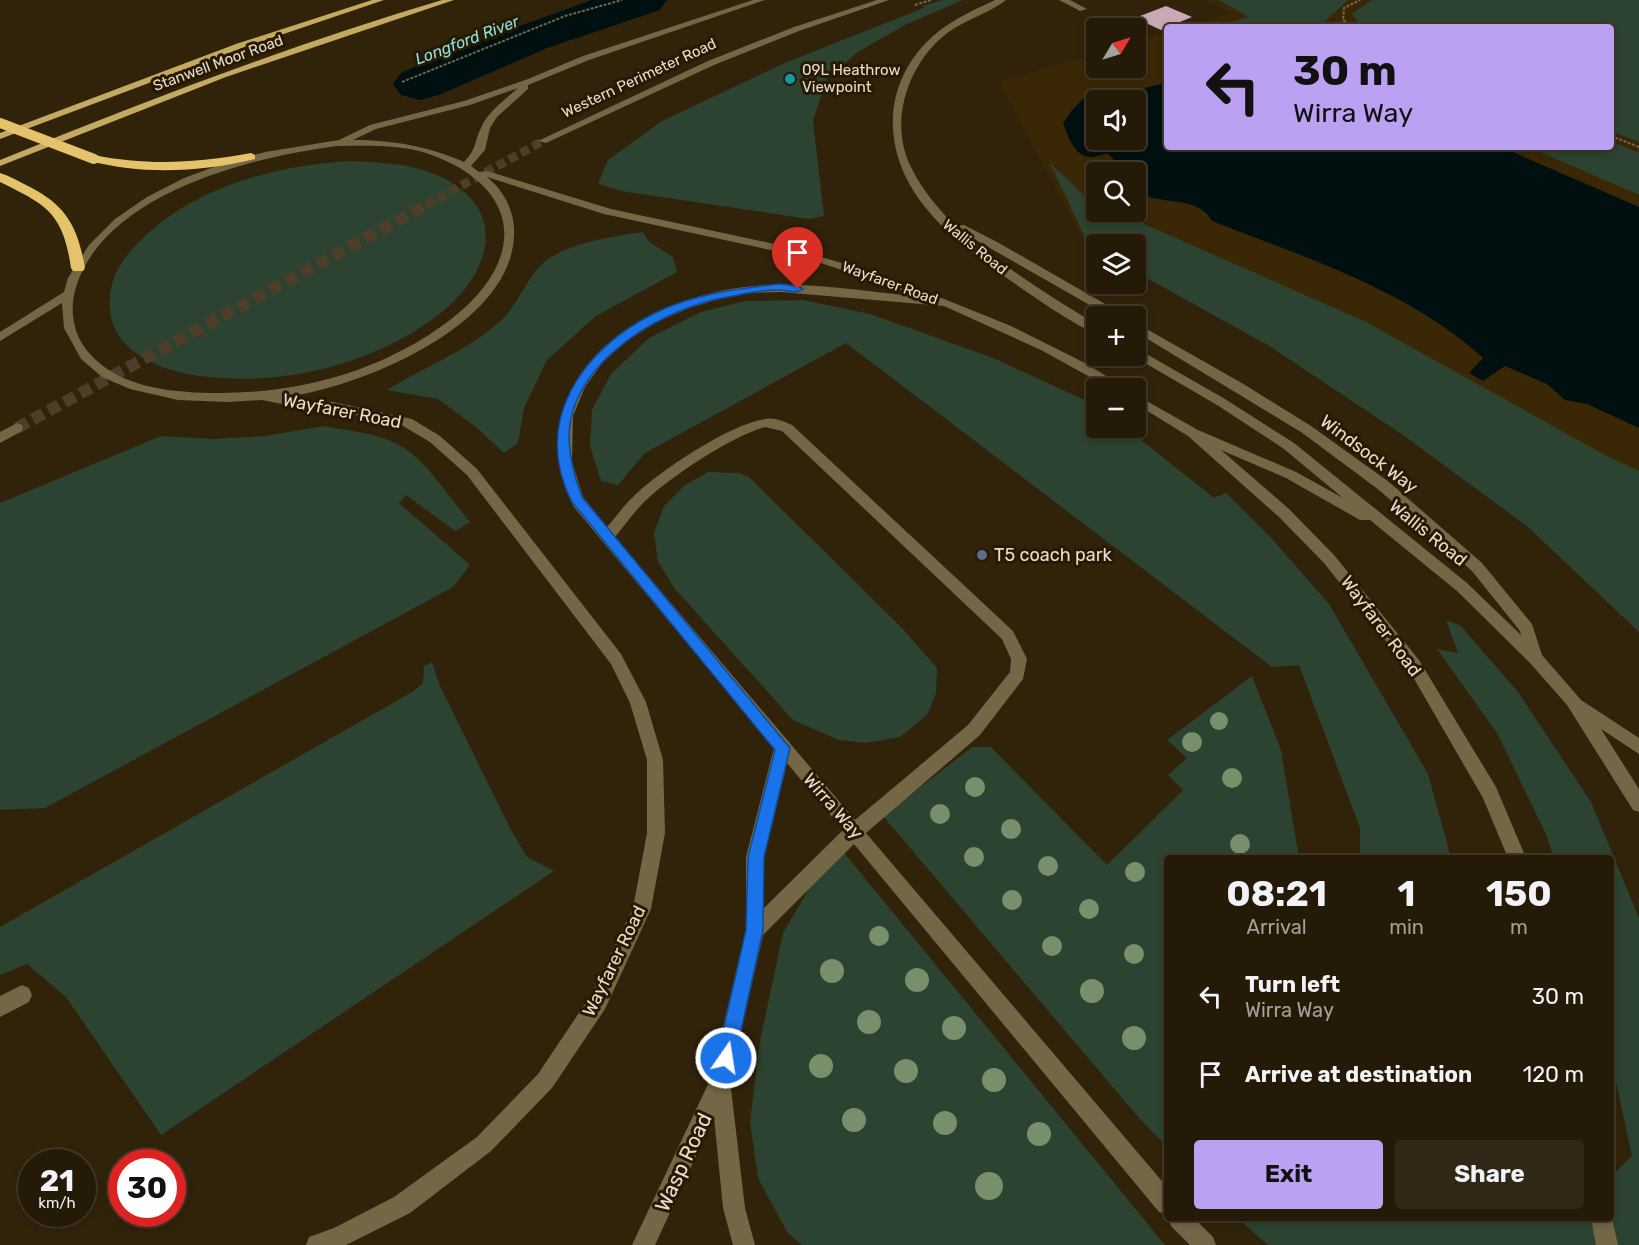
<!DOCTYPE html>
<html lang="en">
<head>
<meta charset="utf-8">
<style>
	body { margin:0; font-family:Rubik,sans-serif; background:#312716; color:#f1f3f6; height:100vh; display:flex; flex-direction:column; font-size:22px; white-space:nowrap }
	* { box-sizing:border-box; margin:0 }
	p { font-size:20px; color:#a3a19c }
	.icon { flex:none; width:33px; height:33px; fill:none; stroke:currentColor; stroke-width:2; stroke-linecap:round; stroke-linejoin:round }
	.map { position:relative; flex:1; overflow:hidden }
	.drawer { position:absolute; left:1164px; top:855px; width:450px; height:366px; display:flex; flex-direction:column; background:#251a08; border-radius:6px; box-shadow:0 3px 9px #0003,0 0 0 2px #423829 }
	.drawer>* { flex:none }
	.guide { position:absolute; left:1164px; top:24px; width:450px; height:126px; border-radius:6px; box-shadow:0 3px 9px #0003,0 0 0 2px #423829; background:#bca0f2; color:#111; overflow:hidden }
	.needle { width:39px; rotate:52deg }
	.fabs { position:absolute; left:1086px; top:18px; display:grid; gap:12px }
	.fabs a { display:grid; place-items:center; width:60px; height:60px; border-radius:6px; background:#251a08; box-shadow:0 3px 9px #0003,0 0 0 2px #423829; font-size:30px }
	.speed { position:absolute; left:18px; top:1149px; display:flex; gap:12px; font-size:30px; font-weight:700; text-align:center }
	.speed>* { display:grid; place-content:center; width:78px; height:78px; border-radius:50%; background:#251a08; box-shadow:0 3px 9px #0003,0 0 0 2px #423829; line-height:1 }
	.speed small { font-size:15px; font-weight:400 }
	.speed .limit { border:9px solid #d22; background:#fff; color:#111 }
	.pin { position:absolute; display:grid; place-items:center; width:51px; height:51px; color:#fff; margin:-62px -26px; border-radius:50% 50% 50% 0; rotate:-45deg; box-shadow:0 0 6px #0007 }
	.pin .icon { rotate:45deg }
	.me { position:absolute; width:66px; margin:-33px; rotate:13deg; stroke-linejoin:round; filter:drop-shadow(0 0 4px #0008) }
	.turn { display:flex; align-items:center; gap:21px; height:126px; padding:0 30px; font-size:27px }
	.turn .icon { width:78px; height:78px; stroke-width:2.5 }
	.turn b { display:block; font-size:42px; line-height:51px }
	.eta { display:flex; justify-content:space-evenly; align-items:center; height:102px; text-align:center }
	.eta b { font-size:36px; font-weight:700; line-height:42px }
	.action { display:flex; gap:12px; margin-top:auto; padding:12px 30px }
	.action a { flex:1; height:69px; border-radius:6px; background:#bca0f2; color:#111; font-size:24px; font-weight:700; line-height:69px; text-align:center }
	.action a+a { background:#312716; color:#f1f3f6 }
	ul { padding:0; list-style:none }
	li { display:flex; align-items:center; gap:18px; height:78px; padding:0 30px }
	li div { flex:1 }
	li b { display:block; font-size:22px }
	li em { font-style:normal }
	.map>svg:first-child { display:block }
</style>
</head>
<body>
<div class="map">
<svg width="1639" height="1245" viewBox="0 0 1639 1245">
	<rect width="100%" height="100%" fill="#31220a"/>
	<path fill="#3a2706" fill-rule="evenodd" d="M 1205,0 L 1639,0 L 1639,633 L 1537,534 L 1428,446 L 1136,244 L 1096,244 L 1096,251 L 1086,245 L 999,82 L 1096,53 L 1096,68 L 1136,68 L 1136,41 L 1167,32 L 1167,147 L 1611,147 L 1611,27 L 1184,27 L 1231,13 ZM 1096,100 L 1136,100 L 1136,140 L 1096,140 ZM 1096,172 L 1136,172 L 1136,212 L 1096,212 Z"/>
	<g fill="#2c4331">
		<path d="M 943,0 L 963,0 L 905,25 L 858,52 L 827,78 L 813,121 L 824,216 L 809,219 L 621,191 L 598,184 L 608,160 L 662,121 L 787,62 L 924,8 L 922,6 Z"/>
		<path d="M 1219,0 L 1348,0 L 1322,24 L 1329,27 L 1213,27 L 1249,17 Z"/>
		<path d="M 1372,0 L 1639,0 L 1639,142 L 1611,131 L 1611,27 L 1361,27 L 1352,14 Z"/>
		<path d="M 1611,141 L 1639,153 L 1639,195 L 1529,147 L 1611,147 Z"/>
		<path d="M 348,161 C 378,162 409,163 437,175 C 512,208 491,275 437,316 C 377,361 296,383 222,378 C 187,376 145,368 122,340 C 108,322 107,302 113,281 C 118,264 132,248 146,235 C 201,185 276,166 348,161 Z"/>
		<path d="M 1050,163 L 1087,198 L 1096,202 L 1096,212 L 1117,212 L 1366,322 L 1603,454 L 1639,471 L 1639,632 L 1528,527 L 1403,435 L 1271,347 L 1136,272 L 1136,244 L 1096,244 L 1096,250 L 1089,246 Z"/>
		<path d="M 643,232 L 649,242 L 673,257 L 677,272 L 596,316 L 547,360 L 524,408 L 518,443 L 504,453 L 476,427 L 438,399 L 387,390 C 424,367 465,352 498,323 C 516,308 524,284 539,267 C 559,244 614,236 643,232 Z"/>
		<path d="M 803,300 L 870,314 L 993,358 L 1096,405 L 1096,428 L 1126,428 L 1214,498 L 1226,493 L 1272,539 L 1329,604 L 1428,774 L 1451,858 L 1360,858 L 1360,828 L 1299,665 L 1272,667 L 846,343 L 645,453 L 618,485 L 601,481 L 590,446 L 592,410 L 611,374 L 649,338 L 701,312 L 745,301 Z"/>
		<path d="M 324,426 C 350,431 378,433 401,446 C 424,458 453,502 470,522 L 455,531 L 406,495 L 399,503 L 470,565 L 453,587 L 45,808 L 0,810 L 0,503 L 161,436 L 213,439 L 265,436 Z"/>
		<path d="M 708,472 L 739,473 L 749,477 L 902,628 L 937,668 L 936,693 L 927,715 L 900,737 L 865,743 L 839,740 L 793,720 L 675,589 L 658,562 L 654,533 L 664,506 L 684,486 Z"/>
		<path d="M 1446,620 L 1461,626 L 1518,692 L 1591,802 L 1639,918 L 1639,1245 L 1268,1245 L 1237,1218 L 1611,1218 L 1611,1176 L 1632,1156 L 1611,1058 L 1611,858 L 1554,858 L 1546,834 L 1497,733 L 1437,649 L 1458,653 Z"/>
		<path d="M 432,662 L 440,686 L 511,830 L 527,857 L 554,871 L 161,1135 L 66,997 L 27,964 L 0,975 L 0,927 L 412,692 L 423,683 L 424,666 Z"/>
		<path d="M 1252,676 L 1281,750 L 1299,858 L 1167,858 L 1167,1147 L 1139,1118 L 883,816 L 972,747 L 991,747 L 1107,865 L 1183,790 L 1168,775 L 1187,758 L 1167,740 Z"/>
		<path d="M 841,849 L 1165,1245 L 802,1245 L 787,1232 L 758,1178 L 750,1122 L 760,1041 L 783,933 L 817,875 Z"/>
	</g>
	<path fill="#001010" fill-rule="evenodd" d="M 1167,83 L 1167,147 L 1501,147 L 1639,207 L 1639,428 L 1587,404 L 1565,400 L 1547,384 L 1505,366 L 1483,381 L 1469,373 L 1483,358 C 1409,290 1304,257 1212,221 C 1196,193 1161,208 1136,190 L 1136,172 L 1126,172 L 1108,154 C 1102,154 1099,156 1094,157 C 1075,159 1068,137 1063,123 L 1073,109 L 1085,97 L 1123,97 L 1148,87 ZM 1096,100 L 1136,100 L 1136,140 L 1096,140 Z"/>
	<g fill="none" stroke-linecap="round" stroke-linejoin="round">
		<path fill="#001010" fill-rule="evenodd" d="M 592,0 L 667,0 L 660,10 L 547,48 L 439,95 L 420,100 L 401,95 L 393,84 L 401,73 L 456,49 Z"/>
	</g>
	<path fill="#cba8b5" d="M 1166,6 L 1192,17 L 1161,30 L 1135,18 Z"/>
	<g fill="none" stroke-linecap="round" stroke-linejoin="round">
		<path stroke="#4c3e28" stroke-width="9" stroke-dasharray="9 4.5" stroke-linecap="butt" d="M 426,205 L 543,141"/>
		<path stroke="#4c3e28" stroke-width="12" stroke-dasharray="12 6" stroke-linecap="butt" d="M 17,428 L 428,204"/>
		<g stroke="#726550" stroke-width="2" stroke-dasharray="3 1.5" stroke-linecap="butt">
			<path d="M 915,5 L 931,0"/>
			<path d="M 1353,27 L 1343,20 L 1344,8 L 1360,0"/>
			<path d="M 402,82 L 565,16 L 622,0"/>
			<path d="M 1611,136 L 1639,147"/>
		</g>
		<g fill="#746746" fill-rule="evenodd">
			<path d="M 753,0 L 765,0 L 589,60 L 528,85 L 528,89 L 497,117 L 490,128 L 485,150 L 471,166 L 479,172 L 487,171 L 611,209 L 784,246 L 892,278 L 1011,326 L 1087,364 L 1125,388 L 1110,388 L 1041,350 L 944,306 L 781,292 L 749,293 L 719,299 L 689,308 L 657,322 L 628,340 L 603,362 L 585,387 L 573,416 L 572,462 L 583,497 L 607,527 C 616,517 624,505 634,496 C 659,471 730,424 765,419 C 774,417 783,421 792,425 L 1013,631 L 1027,659 L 1023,679 L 980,735 L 866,833 L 1167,1187 L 1167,1215 L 1159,1212 L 854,844 L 763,935 L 730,1080 L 745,1208 L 755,1245 L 733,1245 L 723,1208 L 714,1117 L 655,1245 L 632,1245 L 711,1078 L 746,930 L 746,857 L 774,748 L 574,507 C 555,472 553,434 568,398 C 598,324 694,288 768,285 C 819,283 871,292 922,297 L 803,257 L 604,214 L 487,177 C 505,191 516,215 514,237 C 509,327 362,386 287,397 L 307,401 L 333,402 L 412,419 L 440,436 L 477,469 L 621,654 L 646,702 L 663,760 L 665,833 L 651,909 L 605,1009 L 552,1088 L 491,1151 L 410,1213 L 346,1245 L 306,1245 L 309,1237 L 334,1228 L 394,1197 L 477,1137 L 538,1074 L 591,995 L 633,908 L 647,833 L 647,760 L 630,703 L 611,664 L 467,475 L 430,442 L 403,426 L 333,410 L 307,409 L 262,400 L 227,402 L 178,400 L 130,389 L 102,377 L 81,359 L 64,328 L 62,303 L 0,341 L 0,332 L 64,292 L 68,278 L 89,245 L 115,219 L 147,197 L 184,178 L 222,164 L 265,152 L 339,140 L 370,125 L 464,101 L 528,79 L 583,56 ZM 518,88 C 505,100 488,111 481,128 C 473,144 478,147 464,162 C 427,146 393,140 353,140 L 376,129 L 470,105 ZM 337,146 C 367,146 400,144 429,154 C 524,188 527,261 450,320 C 382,372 295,395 210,393 C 168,392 119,387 89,353 C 73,335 69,310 76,287 C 105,193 252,157 337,146 ZM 765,427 L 782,431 L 1002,639 L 1011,659 L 1010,672 L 968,725 L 855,820 L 615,537 C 625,525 634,512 645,501 C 672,476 730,437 765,427 ZM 787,763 L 843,830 L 764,908 L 764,857 Z"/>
			<path d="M 877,0 L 889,0 L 799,31 L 714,65 L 546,143 L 538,141 L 708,61 L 794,27 Z"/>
			<path d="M 995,0 L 1006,0 C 988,14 964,20 946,34 C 908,64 888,122 911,167 C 922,190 938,208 955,226 L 964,225 L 999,243 L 1121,313 L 1122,316 L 1109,316 L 960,231 C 1003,266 1049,296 1096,324 L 1096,333 C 1080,329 1030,294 1014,283 C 981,260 946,235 921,202 C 879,146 883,76 939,31 C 956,18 976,9 995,0 Z"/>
			<path d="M 1059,0 L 1070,0 L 1087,9 L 1080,11 Z"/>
			<path d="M 1136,323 L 1240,382 L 1311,426 L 1389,482 L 1482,563 L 1532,624 L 1542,655 L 1581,700 L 1639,738 L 1639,754 L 1601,729 L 1639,789 L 1639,812 L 1633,810 L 1567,705 L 1530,663 L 1457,591 L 1370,520 L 1360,520 L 1286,478 L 1221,450 L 1289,509 L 1334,555 L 1419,660 L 1496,787 L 1526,858 L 1508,858 L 1483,798 L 1409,670 L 1324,563 L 1279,517 L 1188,436 L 1136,404 L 1136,395 L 1198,430 L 1296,472 L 1343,498 L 1284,449 L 1217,405 L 1133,356 L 1136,356 L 1136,348 L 1225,399 L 1294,443 L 1467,583 L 1521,635 L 1520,631 L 1472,571 L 1379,490 L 1301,432 L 1136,332 Z"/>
			<path d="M 17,423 L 22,425 L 23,428 L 22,431 L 0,443 L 0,432 Z"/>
			<path d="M 22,985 L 29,988 L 32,995 L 29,1002 L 0,1017 L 0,996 Z"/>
			<path d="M 1611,1214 L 1618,1245 L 1596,1245 L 1591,1218 L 1611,1218 Z"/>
			<path d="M 1168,1218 L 1194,1218 L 1213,1237 L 1216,1245 L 1190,1245 L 1171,1226 Z"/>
		</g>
		<g fill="#c4a961" fill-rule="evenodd">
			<path d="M 372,0 L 384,0 L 242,48 L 0,139 L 0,133 L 236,44 Z"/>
			<path d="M 442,0 L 454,0 L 226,77 L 0,166 L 0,160 C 145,101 291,45 442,0 Z"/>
		</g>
		<g fill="#e4c36b" fill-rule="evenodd">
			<path d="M 251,153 L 255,155 L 255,159 C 202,172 143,175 90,161 L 88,159 L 94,155 C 147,166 198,163 251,153 Z"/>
			<path d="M 0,173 C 10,176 20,182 30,187 C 67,206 78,228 85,268 L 83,271 L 73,271 L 71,268 C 63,213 47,205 0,182 Z"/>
		</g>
		<path stroke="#e4c36b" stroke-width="10" d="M 0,123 L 94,159"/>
	</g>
	<g fill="#778f6b">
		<circle cx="1219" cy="721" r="9"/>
		<circle cx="1192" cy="742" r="10"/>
		<circle cx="1232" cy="778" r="10"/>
		<circle cx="975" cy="787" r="10"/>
		<circle cx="940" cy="814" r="10"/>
		<circle cx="1011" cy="829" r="10"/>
		<circle cx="1240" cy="844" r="10"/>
		<circle cx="974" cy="857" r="10"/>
		<circle cx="1048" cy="866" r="10"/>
		<circle cx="1135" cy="872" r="10"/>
		<circle cx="1012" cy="900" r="10"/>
		<circle cx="1089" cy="909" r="10"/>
		<circle cx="879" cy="936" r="10"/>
		<circle cx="1052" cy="946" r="10"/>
		<circle cx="1134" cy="954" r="10"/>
		<circle cx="832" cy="971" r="12"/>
		<circle cx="917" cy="980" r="12"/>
		<circle cx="1092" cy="991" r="12"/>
		<circle cx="869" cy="1022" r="12"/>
		<circle cx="954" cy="1028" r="12"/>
		<circle cx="1134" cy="1038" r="12"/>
		<circle cx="821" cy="1066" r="12"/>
		<circle cx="906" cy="1071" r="12"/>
		<circle cx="994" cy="1080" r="12"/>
		<circle cx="854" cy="1120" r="12"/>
		<circle cx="945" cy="1123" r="12"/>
		<circle cx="1039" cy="1134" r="12"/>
		<circle cx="989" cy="1186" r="14"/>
	</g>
	<path fill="#1a73e8" stroke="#114b97" stroke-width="1.5" d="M 779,284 L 798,286 L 803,289 C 797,294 789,291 782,290 C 764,289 744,294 727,297 C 663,308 571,361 569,435 C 569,457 574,476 582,497 L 790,748 L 764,857 L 763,930 L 735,1058 L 732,1064 L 726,1067 L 719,1064 L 717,1058 L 746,930 L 748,857 L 775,750 L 572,502 C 531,422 582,349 655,313 C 694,294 737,289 779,284 Z"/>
	<circle fill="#0f9aa8" stroke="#271902" stroke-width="2" cx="790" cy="79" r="6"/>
	<circle fill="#5c6f8a" stroke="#271902" stroke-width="2" cx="982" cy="555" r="6"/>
	<g text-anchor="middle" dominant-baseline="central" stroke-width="6" stroke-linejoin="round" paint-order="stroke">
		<g font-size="15" fill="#e7ddcf" stroke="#271902">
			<text transform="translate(218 63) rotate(-20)">Stanwell Moor Road</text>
			<text transform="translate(639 78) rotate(-25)">Western Perimeter Road</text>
			<text transform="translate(975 247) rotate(39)">Wallis Road</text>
			<text transform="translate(890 283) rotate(20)">Wayfarer Road</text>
		</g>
		<g font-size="15" fill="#e7ddcf" stroke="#271902" text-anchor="start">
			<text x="802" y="70">09L Heathrow<tspan x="802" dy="17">Viewpoint</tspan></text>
		</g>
		<g font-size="16" font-style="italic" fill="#8ce3e3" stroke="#271902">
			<text transform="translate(467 40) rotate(-21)">Longford River</text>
		</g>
		<g font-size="18" fill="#e7ddcf" stroke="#271902">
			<text transform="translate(342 411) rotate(11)">Wayfarer Road</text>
			<text transform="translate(1369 454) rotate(37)">Windsock Way</text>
			<text transform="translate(1428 533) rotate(39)">Wallis Road</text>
			<text transform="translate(1381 626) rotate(53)">Wayfarer Road</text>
			<text transform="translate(833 806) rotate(49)">Wirra Way</text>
			<text transform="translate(614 961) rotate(-64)">Wayfarer Road</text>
		</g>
		<g font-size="18" fill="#e7ddcf" stroke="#271902" text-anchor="start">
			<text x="994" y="555">T5 coach park</text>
		</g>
		<g font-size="21" fill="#e7ddcf" stroke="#271902">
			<text transform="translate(683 1162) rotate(-65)">Wasp Road</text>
		</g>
	</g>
</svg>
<div class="fabs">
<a><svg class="needle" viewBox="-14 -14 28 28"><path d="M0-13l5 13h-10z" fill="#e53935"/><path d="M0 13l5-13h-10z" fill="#a3a19c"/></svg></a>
<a><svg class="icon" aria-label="sound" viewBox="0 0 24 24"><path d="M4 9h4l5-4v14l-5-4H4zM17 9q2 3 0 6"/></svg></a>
<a><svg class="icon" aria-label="search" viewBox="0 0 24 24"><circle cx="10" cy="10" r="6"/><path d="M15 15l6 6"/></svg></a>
<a><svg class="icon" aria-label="layers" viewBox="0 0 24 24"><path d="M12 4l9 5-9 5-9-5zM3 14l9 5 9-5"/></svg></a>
<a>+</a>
<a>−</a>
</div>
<div class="speed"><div>21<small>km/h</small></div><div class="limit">30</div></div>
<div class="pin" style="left:798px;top:289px;background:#d93025"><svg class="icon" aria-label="arrive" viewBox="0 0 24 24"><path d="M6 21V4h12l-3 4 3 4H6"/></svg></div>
<svg class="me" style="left:726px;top:1058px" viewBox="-20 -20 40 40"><circle r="17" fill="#1a73e8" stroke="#fff" stroke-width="3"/><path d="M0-11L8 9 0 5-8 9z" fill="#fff"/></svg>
<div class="guide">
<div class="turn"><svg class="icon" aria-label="left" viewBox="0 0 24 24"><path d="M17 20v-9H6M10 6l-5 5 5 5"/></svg><div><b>30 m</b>Wirra Way</div></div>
</div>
<section class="drawer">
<div class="eta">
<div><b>08:21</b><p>Arrival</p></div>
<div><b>1</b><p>min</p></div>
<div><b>150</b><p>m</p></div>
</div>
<ul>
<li><svg class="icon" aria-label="left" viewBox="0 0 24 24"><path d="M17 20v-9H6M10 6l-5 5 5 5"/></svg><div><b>Turn left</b><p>Wirra Way</p></div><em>30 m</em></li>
<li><svg class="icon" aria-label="arrive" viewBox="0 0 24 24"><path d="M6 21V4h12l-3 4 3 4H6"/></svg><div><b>Arrive at destination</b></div><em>120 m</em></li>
</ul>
<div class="action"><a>Exit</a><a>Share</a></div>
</section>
</div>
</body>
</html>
